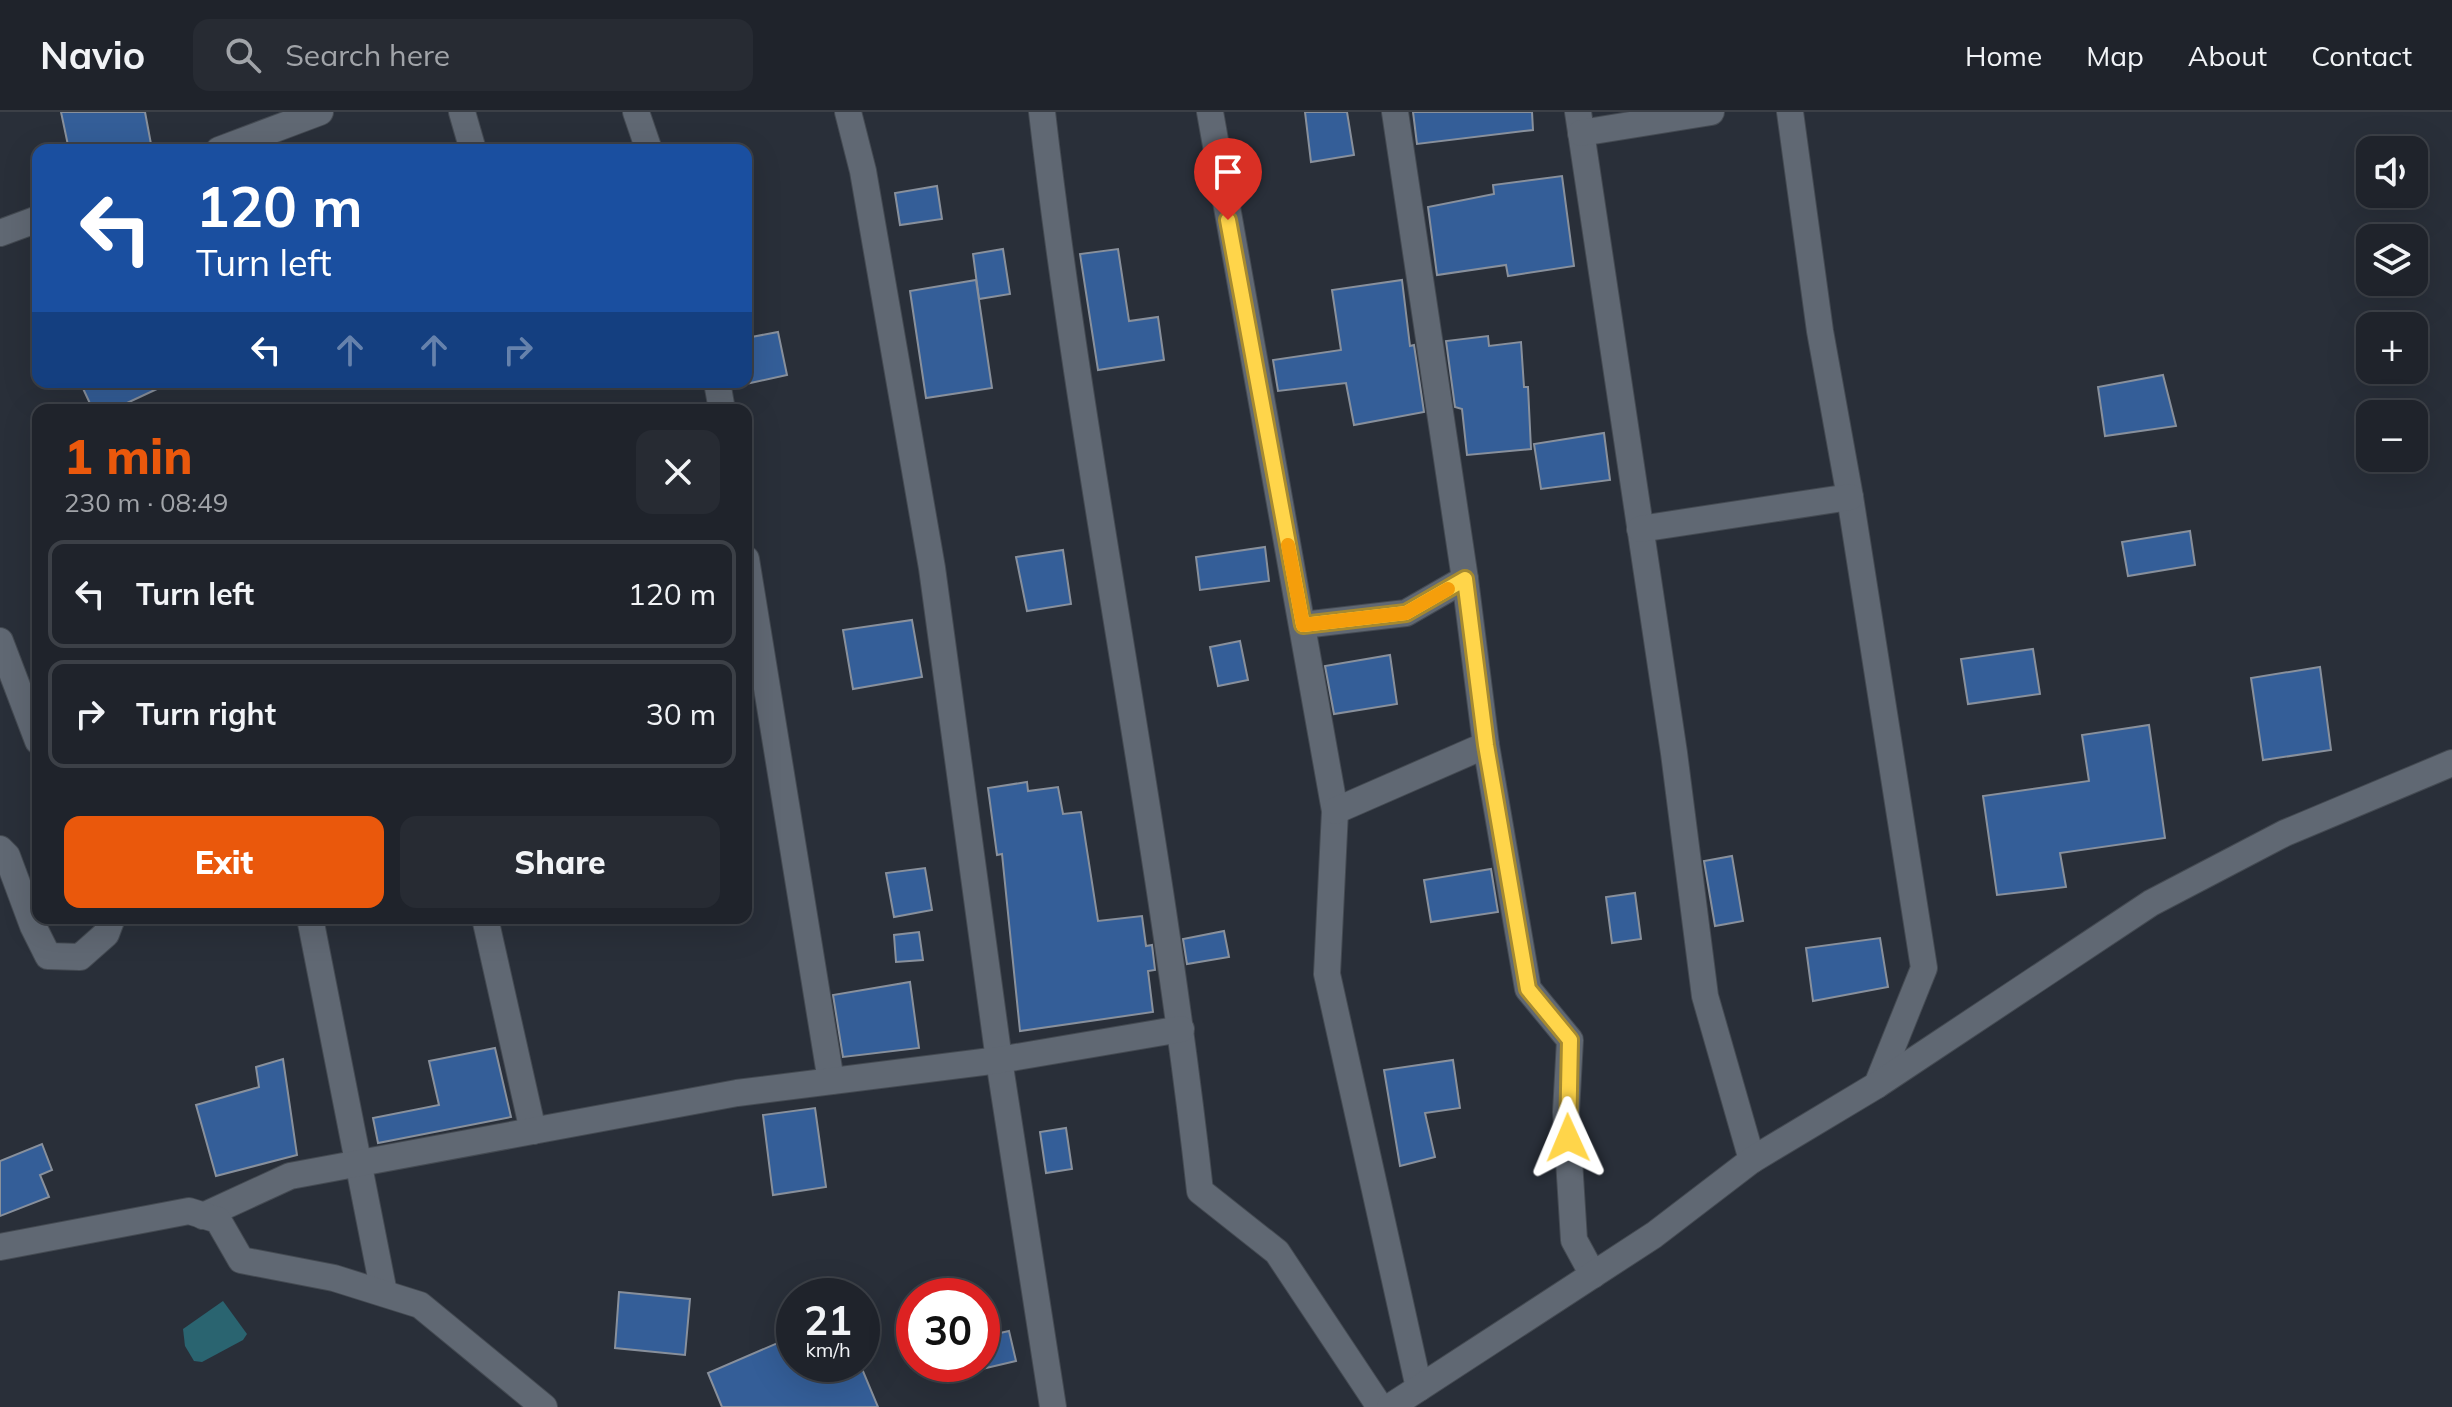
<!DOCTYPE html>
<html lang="en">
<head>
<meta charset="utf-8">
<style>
	body { margin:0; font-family:Mulish,sans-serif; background:#272b33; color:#f1f3f6; height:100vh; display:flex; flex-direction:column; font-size:30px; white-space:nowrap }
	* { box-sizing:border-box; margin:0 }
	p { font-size:26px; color:#a1a4a9 }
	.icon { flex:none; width:44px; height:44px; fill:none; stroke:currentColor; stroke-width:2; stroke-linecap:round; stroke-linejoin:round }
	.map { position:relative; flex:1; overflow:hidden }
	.details { position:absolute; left:32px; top:292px; width:720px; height:520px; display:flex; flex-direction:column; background:#1f232b; border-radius:16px; box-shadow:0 8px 32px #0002,0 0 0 2px #3c4047 }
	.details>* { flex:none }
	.guide { position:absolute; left:32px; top:32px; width:720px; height:244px; border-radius:16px; box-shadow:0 8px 32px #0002,0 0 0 2px #3c4047; background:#1a4fa0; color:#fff; overflow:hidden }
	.fabs { position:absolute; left:2356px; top:24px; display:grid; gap:16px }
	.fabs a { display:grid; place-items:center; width:72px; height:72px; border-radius:16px; background:#1f232b; box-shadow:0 8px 32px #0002,0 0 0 2px #3c4047; font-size:40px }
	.speed { position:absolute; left:776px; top:1166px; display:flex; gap:16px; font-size:40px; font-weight:700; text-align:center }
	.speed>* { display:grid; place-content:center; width:104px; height:104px; border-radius:50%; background:#1f232b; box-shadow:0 8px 32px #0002,0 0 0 2px #3c4047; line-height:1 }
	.speed small { font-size:20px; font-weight:400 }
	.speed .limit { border:12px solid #d22; background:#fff; color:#111 }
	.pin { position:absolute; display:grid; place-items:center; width:68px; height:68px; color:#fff; margin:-82px -34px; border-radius:50% 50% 50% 0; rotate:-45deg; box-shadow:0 0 8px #0007 }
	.pin .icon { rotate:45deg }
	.me { position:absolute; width:88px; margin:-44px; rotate:359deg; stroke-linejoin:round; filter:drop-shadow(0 0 6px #0008) }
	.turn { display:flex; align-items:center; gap:28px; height:168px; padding:0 32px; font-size:36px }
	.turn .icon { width:104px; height:104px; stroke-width:2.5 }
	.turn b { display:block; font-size:56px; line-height:68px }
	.lanes { display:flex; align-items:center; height:76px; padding:0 32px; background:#0003; justify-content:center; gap:40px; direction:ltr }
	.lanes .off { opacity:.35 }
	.round { display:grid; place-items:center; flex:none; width:84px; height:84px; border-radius:16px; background:#272b33 }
	.overview { display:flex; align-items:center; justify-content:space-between; height:136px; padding:0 32px }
	h1 { font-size:48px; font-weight:800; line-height:60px; color:#ea580c }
	.action { display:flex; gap:16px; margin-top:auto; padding:16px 32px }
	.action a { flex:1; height:92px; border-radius:16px; background:#ea580c; color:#fff; font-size:32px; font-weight:800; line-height:92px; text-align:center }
	.action a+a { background:#272b33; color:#f1f3f6 }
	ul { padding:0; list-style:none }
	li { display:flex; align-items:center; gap:24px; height:108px; margin:0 16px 12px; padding:0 16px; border:4px solid #3c4047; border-radius:16px }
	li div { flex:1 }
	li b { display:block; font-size:30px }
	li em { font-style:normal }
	header { display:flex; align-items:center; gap:48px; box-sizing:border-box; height:112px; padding:0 40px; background:#1f232b; border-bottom:2px solid #3c4047 }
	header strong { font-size:38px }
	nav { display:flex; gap:44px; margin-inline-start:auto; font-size:28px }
	.search { width:560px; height:72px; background:#272b33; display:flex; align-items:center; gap:20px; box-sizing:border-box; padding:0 28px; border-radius:16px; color:#a1a4a9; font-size:30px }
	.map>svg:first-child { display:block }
</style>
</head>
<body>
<header>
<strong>Navio</strong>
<div class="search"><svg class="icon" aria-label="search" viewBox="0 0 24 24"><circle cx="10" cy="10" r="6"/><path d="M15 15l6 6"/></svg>Search here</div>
<nav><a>Home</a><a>Map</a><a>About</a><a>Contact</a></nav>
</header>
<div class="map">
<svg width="2452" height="1295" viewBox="0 0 2452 1295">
	<rect width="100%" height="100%" fill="#292f39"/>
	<path fill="#2a6470" d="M 223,1189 L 247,1222 L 243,1228 L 202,1250 L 194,1249 L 185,1234 L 183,1217 Z"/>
	<g fill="#345e98" stroke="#88909c" stroke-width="2">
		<path d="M 61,0 L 145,0 L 151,32 L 119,38 L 69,38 Z"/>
		<path d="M 1305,0 L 1347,0 L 1354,43 L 1311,50 Z"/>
		<path d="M 1413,0 L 1532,0 L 1533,18 L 1417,32 Z"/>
		<path d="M 1562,64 L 1574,154 L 1508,164 L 1506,153 L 1437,163 L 1428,95 L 1494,82 L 1493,73 Z"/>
		<path d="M 937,74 L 942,107 L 900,113 L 895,81 Z"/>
		<path d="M 1003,137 L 1010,182 L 979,187 L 973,142 Z"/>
		<path d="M 1118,137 L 1129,209 L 1158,205 L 1164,248 L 1098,258 L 1080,142 Z"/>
		<path d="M 976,168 L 992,276 L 926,286 L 910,179 Z"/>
		<path d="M 1402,168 L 1410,234 L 1414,233 L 1424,300 L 1354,313 L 1346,271 L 1278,279 L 1273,248 L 1341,238 L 1332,178 Z"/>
		<path d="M 778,220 L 787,263 L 746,272 L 746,226 Z"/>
		<path d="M 1488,224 L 1489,234 L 1521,230 L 1524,275 L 1528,275 L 1531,337 L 1467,343 L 1462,297 L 1455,295 L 1446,229 Z"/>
		<path d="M 2163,263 L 2176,314 L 2105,324 L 2098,275 Z"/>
		<path d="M 80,270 L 172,270 L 112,298 L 93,298 Z"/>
		<path d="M 1604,321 L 1610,368 L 1541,377 L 1534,332 Z"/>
		<path d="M 2190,419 L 2195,453 L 2128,464 L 2122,430 Z"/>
		<path d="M 1265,435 L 1269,469 L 1200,478 L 1196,445 Z"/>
		<path d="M 1063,438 L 1071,492 L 1027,499 L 1016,445 Z"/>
		<path d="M 912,508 L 922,565 L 853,577 L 843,518 Z"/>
		<path d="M 1240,529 L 1248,568 L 1218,574 L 1210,535 Z"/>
		<path d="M 2033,537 L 2040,582 L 1968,592 L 1961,547 Z"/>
		<path d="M 1390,543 L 1397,592 L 1334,602 L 1325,554 Z"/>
		<path d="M 2320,555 L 2331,638 L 2263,648 L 2251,566 Z"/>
		<path d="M 2149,613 L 2165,726 L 2060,741 L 2066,775 L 1997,783 L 1983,684 L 2089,669 L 2082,623 Z"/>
		<path d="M 1027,670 L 1028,679 L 1058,675 L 1063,702 L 1081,700 L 1098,809 L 1142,804 L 1146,834 L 1152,833 L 1155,858 L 1148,859 L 1153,900 L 1020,919 L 1002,742 L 997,743 L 988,676 Z"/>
		<path d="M 1732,744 L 1743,809 L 1715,814 L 1704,749 Z"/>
		<path d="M 925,756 L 932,798 L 894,805 L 886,761 Z"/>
		<path d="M 1491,757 L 1498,800 L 1431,810 L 1424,768 Z"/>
		<path d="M 1635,781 L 1641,827 L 1612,831 L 1606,785 Z"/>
		<path d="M 1224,819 L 1229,845 L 1187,852 L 1183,827 Z"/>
		<path d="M 919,820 L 923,848 L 896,850 L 894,823 Z"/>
		<path d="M 1880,826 L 1888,875 L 1813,889 L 1806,836 Z"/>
		<path d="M 910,870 L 919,936 L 843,945 L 833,883 Z"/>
		<path d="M 495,936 L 511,1005 L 378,1031 L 373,1006 L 439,993 L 429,949 Z"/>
		<path d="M 283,947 L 297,1043 L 216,1064 L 196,993 L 259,975 L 256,955 Z"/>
		<path d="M 1453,948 L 1460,996 L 1425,1001 L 1435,1045 L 1400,1054 L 1384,958 Z"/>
		<path d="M 815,996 L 826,1075 L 773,1083 L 763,1003 Z"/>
		<path d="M 1066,1016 L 1072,1057 L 1046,1061 L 1040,1020 Z"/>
		<path d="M 42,1032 L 52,1058 L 40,1063 L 49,1085 L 0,1104 L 0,1049 Z"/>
		<path d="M 619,1180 L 690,1187 L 685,1243 L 615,1236 Z"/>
		<path d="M 1009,1219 L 1016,1249 L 982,1257 L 982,1225 Z"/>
		<path d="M 794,1224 L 794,1252 L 860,1252 L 878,1295 L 722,1295 L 708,1261 Z"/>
	</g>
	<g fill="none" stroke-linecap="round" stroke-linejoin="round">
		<g stroke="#444a52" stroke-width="28">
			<g id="street">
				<path d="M 462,0 L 473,38"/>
				<path d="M 636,0 L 649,38"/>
				<path d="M 848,0 L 863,59 L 932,456 L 999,948 L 1053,1295"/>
				<path d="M 1042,0 C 1084,361 1160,717 1200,1079 L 1277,1140 L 1380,1295"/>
				<path d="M 1210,0 L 1335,699 L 1327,862 L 1419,1276"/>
				<path d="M 1578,0 L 1674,641 L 1705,884 L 1752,1048"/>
				<path d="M 1790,0 L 1820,219 L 1850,385 L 1924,856 L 1877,973"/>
				<path d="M 1581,21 L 1711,0"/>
				<path d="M 219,38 L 320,0"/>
				<path d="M 0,121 L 38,107"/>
				<path d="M 717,270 L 722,298"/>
				<path d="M 1640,417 L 1850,385"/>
				<path d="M 746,447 L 831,969"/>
				<path d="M 1303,513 L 1406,501 L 1465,467 L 1395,0"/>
				<path d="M 0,529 L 38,629"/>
				<path d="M 1486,633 L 1528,877 L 1570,928 L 1566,1000 L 1574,1128 L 1593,1163"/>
				<path d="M 1335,699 L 1486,633 L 1465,467"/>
				<path d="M 0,737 L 7,744 L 33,814 L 48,844 L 80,845 L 106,822 L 112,806"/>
				<path d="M 310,806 L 384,1181"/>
				<path d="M 485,806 L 533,1019"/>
				<path d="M 203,1104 L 290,1064 L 737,981 L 999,948 L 1181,917"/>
				<path d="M 0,1135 L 189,1099 L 218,1108 L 241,1148 L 334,1166 L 420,1193 L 544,1295"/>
				<path d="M 1390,1295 L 1654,1123 L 1752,1048 L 1877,973 L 2151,791 L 2285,721 L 2452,651"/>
			</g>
		</g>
		<use href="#street" stroke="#606873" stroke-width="26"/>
	</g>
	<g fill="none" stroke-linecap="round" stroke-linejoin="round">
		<g stroke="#a68a30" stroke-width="20">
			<path id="route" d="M 1228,108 L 1303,513 L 1406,501 L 1465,467 L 1486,633 L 1528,877 L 1570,928 L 1568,1026"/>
		</g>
		<use href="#route" stroke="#ffd54a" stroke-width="14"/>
		<path stroke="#f59e0b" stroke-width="14" d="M 1288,433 L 1303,513 L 1406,501 L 1448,477"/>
	</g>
</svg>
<div class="fabs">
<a><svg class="icon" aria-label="sound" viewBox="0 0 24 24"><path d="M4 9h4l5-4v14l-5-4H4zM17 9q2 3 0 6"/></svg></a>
<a><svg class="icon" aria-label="layers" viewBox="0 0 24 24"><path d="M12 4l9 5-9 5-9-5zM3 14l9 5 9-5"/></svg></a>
<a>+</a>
<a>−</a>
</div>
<div class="speed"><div>21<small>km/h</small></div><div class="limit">30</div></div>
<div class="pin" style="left:1228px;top:108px;background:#d93025"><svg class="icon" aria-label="arrive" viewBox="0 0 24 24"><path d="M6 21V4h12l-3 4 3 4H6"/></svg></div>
<svg class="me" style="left:1568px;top:1026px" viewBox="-20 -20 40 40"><path d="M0-17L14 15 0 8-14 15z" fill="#ffd54a" stroke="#fff" stroke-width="4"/></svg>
<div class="guide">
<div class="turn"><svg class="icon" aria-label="left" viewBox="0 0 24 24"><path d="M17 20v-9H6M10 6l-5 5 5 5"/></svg><div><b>120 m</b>Turn left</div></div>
<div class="lanes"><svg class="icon" aria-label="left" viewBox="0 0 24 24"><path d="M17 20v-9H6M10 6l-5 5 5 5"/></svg><svg class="icon off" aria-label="ahead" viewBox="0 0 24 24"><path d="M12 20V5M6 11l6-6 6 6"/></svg><svg class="icon off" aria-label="ahead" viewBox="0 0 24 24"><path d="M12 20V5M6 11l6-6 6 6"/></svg><svg class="icon off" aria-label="right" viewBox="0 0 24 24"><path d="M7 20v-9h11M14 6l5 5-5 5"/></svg></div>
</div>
<section class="details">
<div class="overview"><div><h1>1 min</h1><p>230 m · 08:49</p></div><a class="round"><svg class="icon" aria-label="close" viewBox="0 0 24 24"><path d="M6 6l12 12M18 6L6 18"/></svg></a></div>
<ul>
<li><svg class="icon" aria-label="left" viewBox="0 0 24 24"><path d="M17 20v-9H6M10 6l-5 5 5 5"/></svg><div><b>Turn left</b></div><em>120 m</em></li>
<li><svg class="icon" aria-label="right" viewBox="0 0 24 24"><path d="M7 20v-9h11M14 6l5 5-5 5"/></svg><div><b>Turn right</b></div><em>30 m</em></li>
</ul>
<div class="action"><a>Exit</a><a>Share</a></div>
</section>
</div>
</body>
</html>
